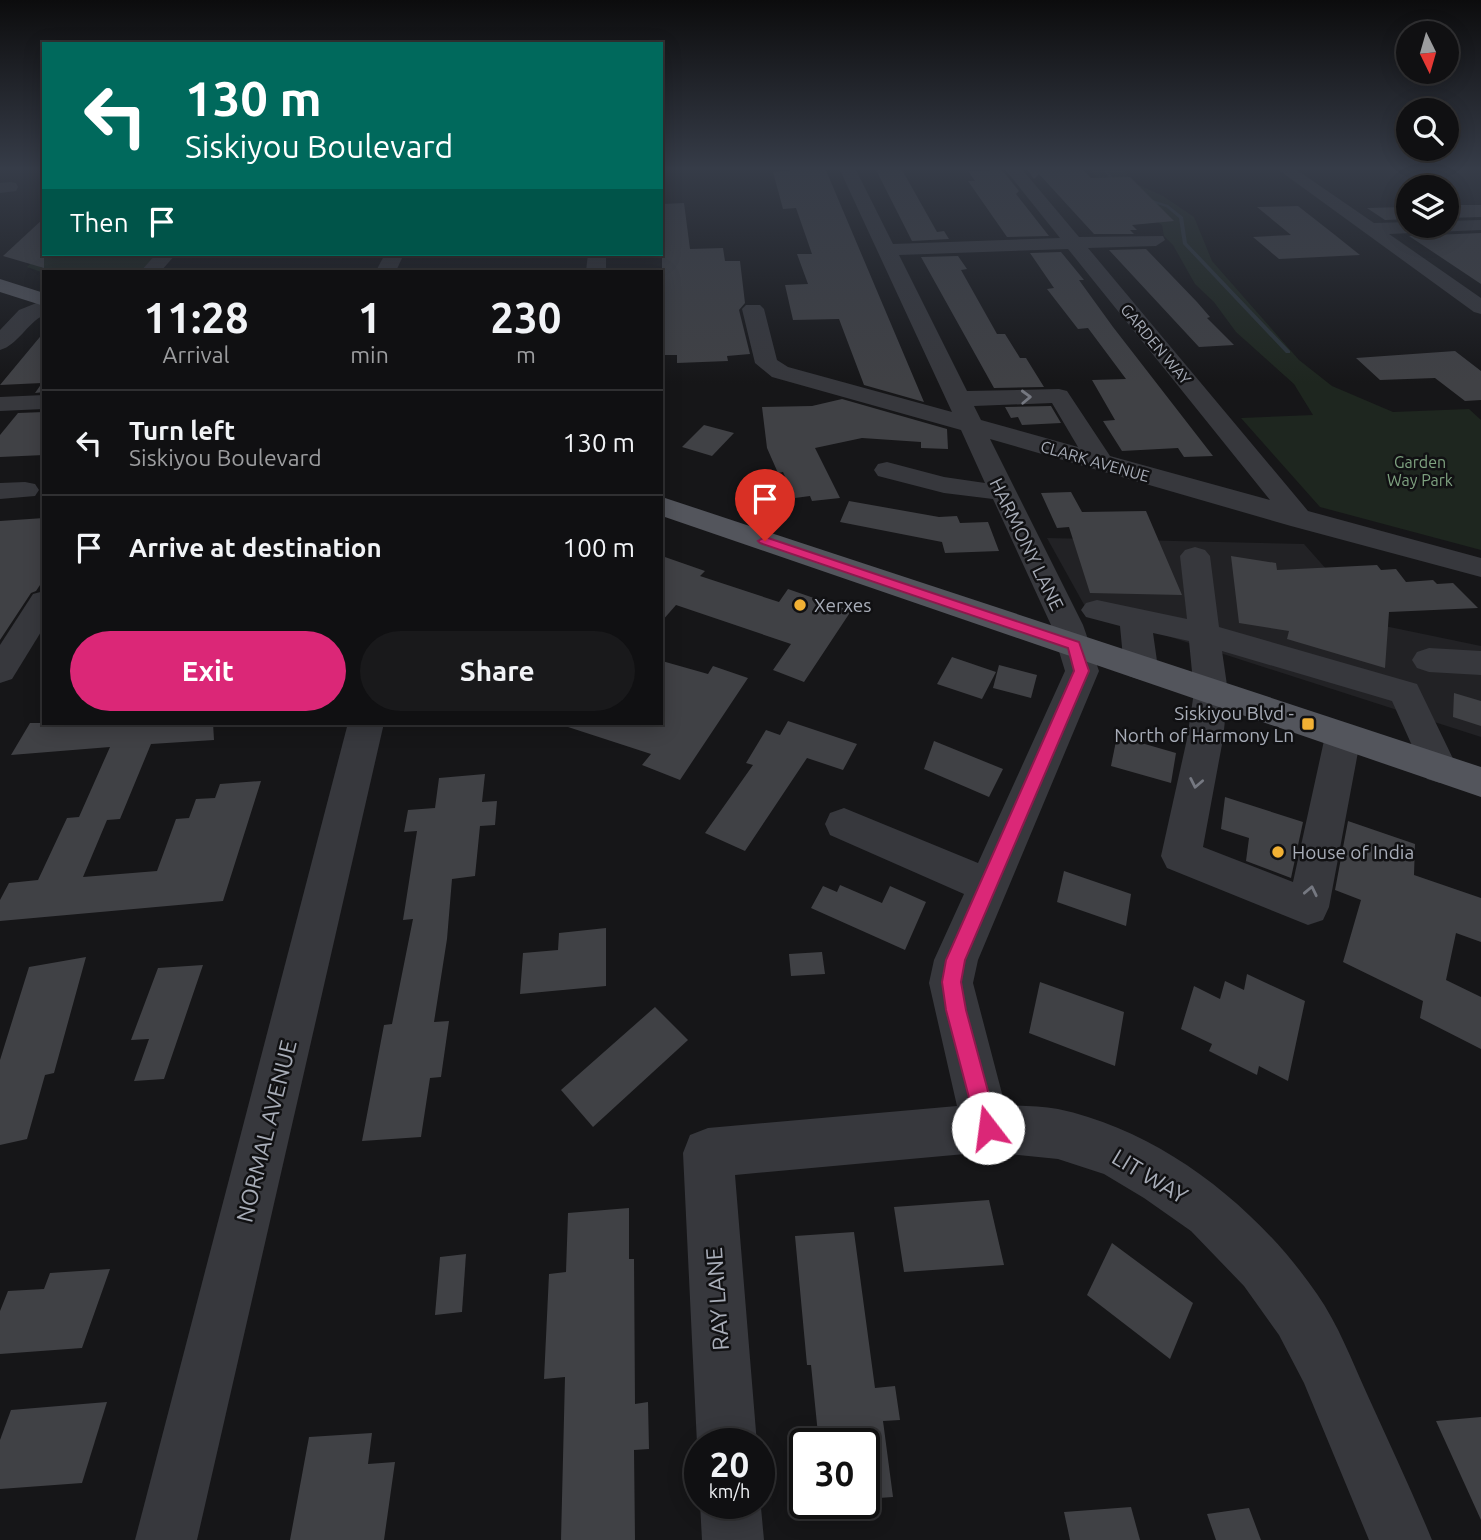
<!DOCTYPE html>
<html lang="en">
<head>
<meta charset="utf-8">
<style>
	body { margin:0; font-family:Ubuntu,sans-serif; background:#19191b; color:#f1f3f6; height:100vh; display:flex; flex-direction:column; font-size:26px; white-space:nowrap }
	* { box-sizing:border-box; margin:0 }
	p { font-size:23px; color:#9c9d9f }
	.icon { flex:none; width:38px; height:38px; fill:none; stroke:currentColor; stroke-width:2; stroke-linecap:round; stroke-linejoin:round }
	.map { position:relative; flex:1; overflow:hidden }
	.drawer { position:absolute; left:42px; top:270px; width:621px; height:455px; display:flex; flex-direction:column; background:#101012; border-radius:0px; box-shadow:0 4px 18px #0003,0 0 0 2px #303032 }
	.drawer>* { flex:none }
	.hud { position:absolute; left:42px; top:42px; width:621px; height:214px; border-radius:0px; box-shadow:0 4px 18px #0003,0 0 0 2px #303032; background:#00695c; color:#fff; overflow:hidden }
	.needle { width:46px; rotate:175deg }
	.tools { position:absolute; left:1396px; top:21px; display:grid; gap:14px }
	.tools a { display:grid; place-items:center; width:63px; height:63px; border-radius:50%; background:#101012; box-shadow:0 4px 18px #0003,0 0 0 2px #303032; font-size:35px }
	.speed { position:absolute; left:684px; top:1428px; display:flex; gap:14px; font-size:35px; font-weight:700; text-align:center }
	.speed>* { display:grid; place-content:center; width:91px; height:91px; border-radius:50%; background:#101012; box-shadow:0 4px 18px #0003,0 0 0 2px #303032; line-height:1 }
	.speed small { font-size:18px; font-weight:400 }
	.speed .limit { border:4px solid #111; border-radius:10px; background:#fff; color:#111 }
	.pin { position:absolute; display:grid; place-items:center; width:60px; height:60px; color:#fff; margin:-72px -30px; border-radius:50% 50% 50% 0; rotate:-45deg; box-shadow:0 0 7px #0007 }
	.pin .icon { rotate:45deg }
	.me { position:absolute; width:77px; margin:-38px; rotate:345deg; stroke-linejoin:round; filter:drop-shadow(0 0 5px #0008) }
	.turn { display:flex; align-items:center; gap:24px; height:147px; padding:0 28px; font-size:32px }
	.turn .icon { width:91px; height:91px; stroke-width:2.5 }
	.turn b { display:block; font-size:49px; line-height:60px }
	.then { display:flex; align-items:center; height:66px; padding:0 28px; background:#0003; gap:14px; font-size:26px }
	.eta { display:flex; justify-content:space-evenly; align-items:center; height:119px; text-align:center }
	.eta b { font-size:42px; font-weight:700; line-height:49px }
	.action { display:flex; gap:14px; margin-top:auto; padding:14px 28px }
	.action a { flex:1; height:80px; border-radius:42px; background:#db2777; color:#fff; font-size:28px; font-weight:700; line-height:80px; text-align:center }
	.action a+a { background:#19191b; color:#f1f3f6 }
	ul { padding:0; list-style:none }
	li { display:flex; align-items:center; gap:21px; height:105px; padding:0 28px; border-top:2px solid #303032 }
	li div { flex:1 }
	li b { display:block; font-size:26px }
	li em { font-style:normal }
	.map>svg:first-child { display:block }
</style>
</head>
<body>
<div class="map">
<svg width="1481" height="1540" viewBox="0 0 1481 1540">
	<rect width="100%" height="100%" fill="#161618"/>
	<path fill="#222225" d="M 1047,538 L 1304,544 L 1375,624 L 1481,646 L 1481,737 L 1087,610 Z"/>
	<g fill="#1e261f">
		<path d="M 1091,168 L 1123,168 L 1132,182 L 1163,196 L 1194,217 L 1212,261 L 1299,360 L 1332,386 L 1393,412 L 1469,409 L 1481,420 L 1481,550 L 1320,507 L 1241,418 L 1313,415 L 1294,384 L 1236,332 L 1214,302 L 1195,284 L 1173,245 L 1164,236 L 1162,225 L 1099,182 Z"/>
		<path d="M 44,252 L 44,254 L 157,254 L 142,271 L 44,273 L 27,267 Z"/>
	</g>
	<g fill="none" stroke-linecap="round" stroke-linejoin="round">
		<g fill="#2c353c" fill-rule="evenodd">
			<path d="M 1103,168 L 1107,168 L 1118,188 L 1116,188 Z"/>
			<path d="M 1146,198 L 1168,205 L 1183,217 L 1187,243 L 1290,351 L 1290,353 L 1286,353 L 1183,244 L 1179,218 L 1166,207 L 1145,200 Z"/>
		</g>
	</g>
	<g fill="#404145">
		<path d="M 790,168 L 825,168 L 924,402 L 864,385 L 839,319 L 793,320 L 785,285 L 808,284 L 797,254 L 812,254 L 796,208 L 783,209 L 773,172 L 790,171 Z"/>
		<path d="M 875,168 L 901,168 L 937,232 L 944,231 L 949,239 L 912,241 Z"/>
		<path d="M 1081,168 L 1091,178 L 1130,177 L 1174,221 L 1132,225 L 1137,230 L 1130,230 L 1134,234 L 1094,234 L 1039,174 L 1034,179 L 1026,169 Z"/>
		<path d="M 1002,170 L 1019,191 L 1016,194 L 1049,236 L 1007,237 L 968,181 L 975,181 L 968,171 Z"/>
		<path d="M 684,203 L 690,249 L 723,248 L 725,261 L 740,261 L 745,303 L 739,310 L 750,354 L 727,356 L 728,361 L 677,363 L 677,355 L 662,355 L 662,204 Z"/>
		<path d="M 1447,205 L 1481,205 L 1481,217 L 1447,218 Z"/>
		<path d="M 1298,206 L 1335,235 L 1360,255 L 1279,259 L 1253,237 L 1291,235 L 1257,207 Z"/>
		<path d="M 1404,207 L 1409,208 L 1409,219 L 1385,220 L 1367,208 Z"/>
		<path d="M 44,218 L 44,268 L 3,256 Z"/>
		<path d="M 1481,233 L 1481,284 L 1409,236 Z"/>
		<path d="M 1146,249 L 1197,302 L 1210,317 L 1207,318 L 1234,345 L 1199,347 L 1109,250 Z"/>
		<path d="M 1061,252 L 1084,280 L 1079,280 L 1113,327 L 1213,456 L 1184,457 L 1178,448 L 1122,451 L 1103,421 L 1115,420 L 1092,380 L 1126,379 L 1088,328 L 1078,329 L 1047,289 L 1054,288 L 1030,253 Z"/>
		<path d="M 958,256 L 967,269 L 961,270 L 997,334 L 1005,334 L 1020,358 L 1026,358 L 1044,387 L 994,388 L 921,257 Z"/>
		<path d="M 44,332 L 44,392 L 35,393 L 42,383 L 0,385 Z"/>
		<path d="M 1455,351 L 1481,371 L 1481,400 L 1465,401 L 1435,378 L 1380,380 L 1356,358 Z"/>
		<path d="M 842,399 L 947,429 L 948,449 L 921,448 L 921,442 L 862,438 L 815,448 L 840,498 L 812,501 L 810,496 L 795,498 L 783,472 L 778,473 L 767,448 L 762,407 L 812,406 Z"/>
		<path d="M 1051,406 L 1061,423 L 1022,425 L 1018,417 L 1011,418 L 1005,407 Z"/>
		<path d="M 44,412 L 44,455 L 0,457 L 0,435 L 18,413 Z"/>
		<path d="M 704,425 L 734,433 L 712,456 L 682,447 Z"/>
		<path d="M 1071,492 L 1082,512 L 1146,511 L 1182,595 L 1090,593 L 1069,527 L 1057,528 L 1041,493 Z"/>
		<path d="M 849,501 L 939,517 L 957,516 L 960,523 L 988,522 L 999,551 L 945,553 L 942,542 L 840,522 Z"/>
		<path d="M 44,518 L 44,579 L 36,591 L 31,593 L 0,640 L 0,521 Z"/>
		<path d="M 662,556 L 705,571 L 700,576 L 779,602 L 788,589 L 851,611 L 804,682 L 773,670 L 791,644 L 676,605 L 662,621 Z"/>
		<path d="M 1231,556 L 1276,563 L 1277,570 L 1377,565 L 1381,570 L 1396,569 L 1406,582 L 1433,580 L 1437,584 L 1453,583 L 1478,608 L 1389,612 L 1385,668 L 1287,639 L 1289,631 L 1239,623 Z"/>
		<path d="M 952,657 L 996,672 L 982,699 L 937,684 Z"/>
		<path d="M 662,661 L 708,674 L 713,666 L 748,678 L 680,780 L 642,765 L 651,754 L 568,727 L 569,723 L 662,723 Z"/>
		<path d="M 999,665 L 1037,675 L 1031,698 L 993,688 Z"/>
		<path d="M 1454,693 L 1481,701 L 1481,726 L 1453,717 Z"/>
		<path d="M 788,721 L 857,744 L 843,770 L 807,758 L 745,851 L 705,833 L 753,765 L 746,763 L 766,730 L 780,735 Z"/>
		<path d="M 30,723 L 213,723 L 214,740 L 151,744 L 120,819 L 107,820 L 83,877 L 157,871 L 176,819 L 189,818 L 196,799 L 215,798 L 220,784 L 261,781 L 223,901 L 0,921 L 0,900 L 9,883 L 38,880 L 67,818 L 79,817 L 110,747 L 11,755 Z"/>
		<path d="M 1117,736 L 1176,753 L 1171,783 L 1111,766 Z"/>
		<path d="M 934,741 L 1003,769 L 989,797 L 924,769 Z"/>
		<path d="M 485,774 L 482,802 L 497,801 L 495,825 L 480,826 L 475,876 L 452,879 L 447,939 L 434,1022 L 449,1021 L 441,1077 L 430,1078 L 421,1137 L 362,1141 L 384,1025 L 392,1024 L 413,919 L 403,920 L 417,831 L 404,832 L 408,810 L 435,808 L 439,778 Z"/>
		<path d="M 1225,797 L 1303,822 L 1291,878 L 1246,861 L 1249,838 L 1221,829 Z"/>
		<path d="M 1348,821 L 1415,844 L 1414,875 L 1481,898 L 1481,942 L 1456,933 L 1446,980 L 1481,997 L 1481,1049 L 1420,1018 L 1423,1001 L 1343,962 L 1361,900 L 1335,890 Z"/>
		<path d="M 1064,871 L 1131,894 L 1126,926 L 1057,902 Z"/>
		<path d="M 840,885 L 882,903 L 890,886 L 926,902 L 905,950 L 811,908 L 823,886 L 837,892 Z"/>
		<path d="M 606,928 L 606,986 L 520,994 L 523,953 L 558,950 L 559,933 Z"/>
		<path d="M 822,952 L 825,974 L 791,976 L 789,954 Z"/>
		<path d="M 86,957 L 54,1073 L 45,1075 L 27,1139 L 0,1145 L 0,1060 L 29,967 Z"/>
		<path d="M 203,965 L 164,1079 L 134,1081 L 149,1039 L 131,1040 L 158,968 Z"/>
		<path d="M 1247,974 L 1305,1001 L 1288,1081 L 1259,1066 L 1257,1075 L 1209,1051 L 1212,1044 L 1181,1029 L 1194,986 L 1220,999 L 1225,981 L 1244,990 Z"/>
		<path d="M 1040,982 L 1124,1012 L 1115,1066 L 1029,1033 Z"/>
		<path d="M 655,1007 L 688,1040 L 593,1127 L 561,1090 Z"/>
		<path d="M 989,1200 L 1004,1265 L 904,1272 L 894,1207 Z"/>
		<path d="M 629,1208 L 629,1259 L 634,1259 L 635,1404 L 648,1402 L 649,1449 L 634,1450 L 635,1540 L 561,1540 L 565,1377 L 544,1379 L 549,1274 L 566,1272 L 568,1213 Z"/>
		<path d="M 854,1232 L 875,1388 L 895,1386 L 900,1420 L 883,1421 L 893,1497 L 864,1499 L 864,1444 L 819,1444 L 811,1365 L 807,1365 L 795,1236 Z"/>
		<path d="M 1112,1243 L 1193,1303 L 1170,1359 L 1087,1295 Z"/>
		<path d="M 466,1254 L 462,1312 L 435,1315 L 440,1257 Z"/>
		<path d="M 110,1269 L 82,1348 L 0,1354 L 0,1311 L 8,1291 L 44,1289 L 50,1273 Z"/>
		<path d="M 107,1402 L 82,1483 L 0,1489 L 0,1440 L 11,1410 Z"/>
		<path d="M 1481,1417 L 1481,1520 L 1436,1421 Z"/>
		<path d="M 372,1433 L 368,1464 L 395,1462 L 384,1540 L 290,1540 L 309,1437 Z"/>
		<path d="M 1131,1507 L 1140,1540 L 1070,1540 L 1064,1512 Z"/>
		<path d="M 1249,1508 L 1261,1540 L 1216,1540 L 1207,1514 Z"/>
	</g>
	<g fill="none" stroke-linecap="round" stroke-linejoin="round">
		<g fill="#37383d" fill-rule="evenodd">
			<path d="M 839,168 L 855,168 L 893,244 L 1060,238 L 1004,168 L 1021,168 L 1079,237 L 1163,236 L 1165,240 L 1156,246 L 1088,248 L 1308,511 L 1481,558 L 1481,577 L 1291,526 L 990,439 L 1083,625 L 1099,671 L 978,960 L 973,983 L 1005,1105 C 1022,1106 1041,1106 1058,1109 C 1162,1131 1258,1208 1317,1294 C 1338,1324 1352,1361 1367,1394 C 1389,1443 1412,1491 1432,1540 L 1369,1540 L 1304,1383 L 1279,1335 L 1244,1286 L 1191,1231 L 1144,1198 L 1104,1174 L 1058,1159 L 987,1152 L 735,1175 L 757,1444 L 700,1444 L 700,1451 L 697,1444 L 683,1153 L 690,1135 L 708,1128 L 957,1106 L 929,983 L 934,960 L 964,894 L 830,835 L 825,824 L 830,813 L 844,808 L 978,863 L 1065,671 L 1051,625 L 993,499 L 944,493 L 878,476 L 874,470 L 878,464 L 887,462 L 944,477 L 985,483 L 961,430 L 772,377 L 755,363 L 742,309 L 746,305 L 760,305 L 764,309 L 777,360 L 788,367 L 952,412 ZM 1068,249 L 1270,500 L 1110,456 L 1067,391 L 1059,389 L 967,391 L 899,255 ZM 1052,403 L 1078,447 L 981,420 L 974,406 Z"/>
			<path d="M 1276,168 L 1294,168 L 1374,223 L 1409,222 L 1409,226 L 1447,226 L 1447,221 L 1481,220 L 1481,230 L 1389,234 L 1481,298 L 1481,314 L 1474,312 Z"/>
			<path d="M 10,182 L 16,183 L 18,187 L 16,191 L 0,193 L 0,183 Z"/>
			<path d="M 156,254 L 176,254 L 161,271 L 141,271 Z"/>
			<path d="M 385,254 L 404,254 L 396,271 L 376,271 Z"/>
			<path d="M 588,254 L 606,254 L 606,271 L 586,271 Z"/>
			<path d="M 44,300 L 44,315 C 27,323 18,345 0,350 L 0,330 L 19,310 Z"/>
			<path d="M 44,395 L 44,409 L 0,411 L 0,397 Z"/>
			<path d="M 25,482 L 35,484 L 39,490 L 35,496 L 0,499 L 0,483 Z"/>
			<path d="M 1195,547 L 1205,550 L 1210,556 L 1219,627 L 1417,684 L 1458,769 L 1453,779 L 1440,783 L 1427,779 L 1392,701 L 1222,651 L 1228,692 L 1223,739 L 1203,847 L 1293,882 L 1325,736 L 1330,727 L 1343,723 L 1356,727 L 1361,736 L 1329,907 L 1323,920 L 1308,925 L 1167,868 L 1161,856 L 1187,739 L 1194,692 L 1189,641 L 1153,633 L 1158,668 L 1153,676 L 1141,680 L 1129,676 L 1124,668 L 1120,626 L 1086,617 L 1081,610 L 1086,603 L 1097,600 L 1187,619 L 1180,556 L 1185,550 Z"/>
			<path d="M 44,591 L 44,627 L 12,679 L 0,683 L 0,645 L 33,594 Z"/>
			<path d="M 1429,648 L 1481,651 L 1481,675 L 1429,672 L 1417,668 L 1412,660 L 1417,652 Z"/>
			<path d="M 348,723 L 384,723 L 197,1540 L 135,1540 Z"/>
			<path d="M 760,1497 L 764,1540 L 702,1540 L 700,1503 L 760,1503 Z"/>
		</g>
		<g fill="#53555c" fill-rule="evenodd">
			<path d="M 0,279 L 44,293 L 44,306 L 0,292 Z"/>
			<path d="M 662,497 L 1481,767 L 1481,797 L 662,516 Z"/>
		</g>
	</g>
	<defs><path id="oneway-chevron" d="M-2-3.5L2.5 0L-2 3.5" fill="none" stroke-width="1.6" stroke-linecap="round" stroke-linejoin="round" transform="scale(1.75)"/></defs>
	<g stroke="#757881">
		<use href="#oneway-chevron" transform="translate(1026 397) rotate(-2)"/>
		<use href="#oneway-chevron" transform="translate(1196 783) rotate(101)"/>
		<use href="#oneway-chevron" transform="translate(1311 891) rotate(-78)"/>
	</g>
	<linearGradient id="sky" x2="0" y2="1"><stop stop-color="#0c0c0d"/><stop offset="0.44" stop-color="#363c48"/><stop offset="1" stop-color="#363c48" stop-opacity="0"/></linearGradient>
	<rect width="1481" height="383" fill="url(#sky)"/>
	<path fill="#db2777" stroke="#8e194d" stroke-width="2" d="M 765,537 L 1079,642 L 1089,671 L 965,960 L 961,982 L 966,1010 L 998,1128 L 995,1136 L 988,1139 L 980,1136 L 977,1128 L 946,1010 L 942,982 L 946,960 L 1074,671 L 1068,648 L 760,543 L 758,541 Z"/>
	<g fill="#f2b134" stroke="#111113" stroke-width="2.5">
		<circle cx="800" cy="605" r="7"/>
		<rect x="1301" y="717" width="14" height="14" rx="3.5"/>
		<circle cx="1278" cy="852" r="7"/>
	</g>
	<g text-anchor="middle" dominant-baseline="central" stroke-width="5" stroke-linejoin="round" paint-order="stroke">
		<g font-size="16" fill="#a8adb8" stroke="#111113">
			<text transform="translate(1156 344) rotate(50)">GARDEN WAY</text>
			<text transform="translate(1095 461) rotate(16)">CLARK AVENUE</text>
		</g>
		<g font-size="16" fill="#7fa381" stroke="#111113">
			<text x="1420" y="462">Garden<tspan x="1420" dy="18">Way Park</tspan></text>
		</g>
		<g font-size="19" fill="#a8adb8" stroke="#111113">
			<text transform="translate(1027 544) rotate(64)">HARMONY LANE</text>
		</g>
		<g font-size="19" fill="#a8adb8" stroke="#111113" text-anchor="start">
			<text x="814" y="605">Xerxes</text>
			<text x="1294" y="713" text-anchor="end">Siskiyou Blvd -<tspan x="1294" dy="22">North of Harmony Ln</tspan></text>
			<text x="1292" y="852">House of India</text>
		</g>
		<g font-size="23" fill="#a8adb8" stroke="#111113">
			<text transform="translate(266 1131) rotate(-76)">NORMAL AVENUE</text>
			<text transform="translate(1150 1176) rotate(31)">LIT WAY</text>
			<text transform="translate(717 1299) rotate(-94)">RAY LANE</text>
		</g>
	</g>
</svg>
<div class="tools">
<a><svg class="needle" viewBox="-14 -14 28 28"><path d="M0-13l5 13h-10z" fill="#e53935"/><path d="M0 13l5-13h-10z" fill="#9c9d9f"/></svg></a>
<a><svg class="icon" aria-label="search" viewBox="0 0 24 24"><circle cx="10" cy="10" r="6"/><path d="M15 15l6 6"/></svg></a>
<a><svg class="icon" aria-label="layers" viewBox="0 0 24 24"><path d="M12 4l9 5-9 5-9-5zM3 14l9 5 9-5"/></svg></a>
</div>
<div class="speed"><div>20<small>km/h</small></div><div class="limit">30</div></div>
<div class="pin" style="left:765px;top:541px;background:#d93025"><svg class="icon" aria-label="arrive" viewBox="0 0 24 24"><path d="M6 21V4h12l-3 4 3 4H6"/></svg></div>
<svg class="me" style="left:988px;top:1128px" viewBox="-20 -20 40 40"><circle r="19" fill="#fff"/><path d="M0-13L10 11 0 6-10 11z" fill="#db2777"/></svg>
<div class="hud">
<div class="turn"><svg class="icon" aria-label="left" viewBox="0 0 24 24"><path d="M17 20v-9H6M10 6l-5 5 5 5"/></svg><div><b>130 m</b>Siskiyou Boulevard</div></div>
<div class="then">Then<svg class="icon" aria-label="arrive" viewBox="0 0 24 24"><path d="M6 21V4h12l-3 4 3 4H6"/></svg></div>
</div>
<section class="drawer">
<div class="eta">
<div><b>11:28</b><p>Arrival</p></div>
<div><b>1</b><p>min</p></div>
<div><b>230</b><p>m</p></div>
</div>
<ul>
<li><svg class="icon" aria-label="left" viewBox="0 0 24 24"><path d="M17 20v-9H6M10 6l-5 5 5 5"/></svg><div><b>Turn left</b><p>Siskiyou Boulevard</p></div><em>130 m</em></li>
<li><svg class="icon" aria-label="arrive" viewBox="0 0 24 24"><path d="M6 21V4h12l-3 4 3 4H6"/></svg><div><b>Arrive at destination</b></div><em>100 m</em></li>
</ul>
<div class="action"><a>Exit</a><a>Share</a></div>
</section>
</div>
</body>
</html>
